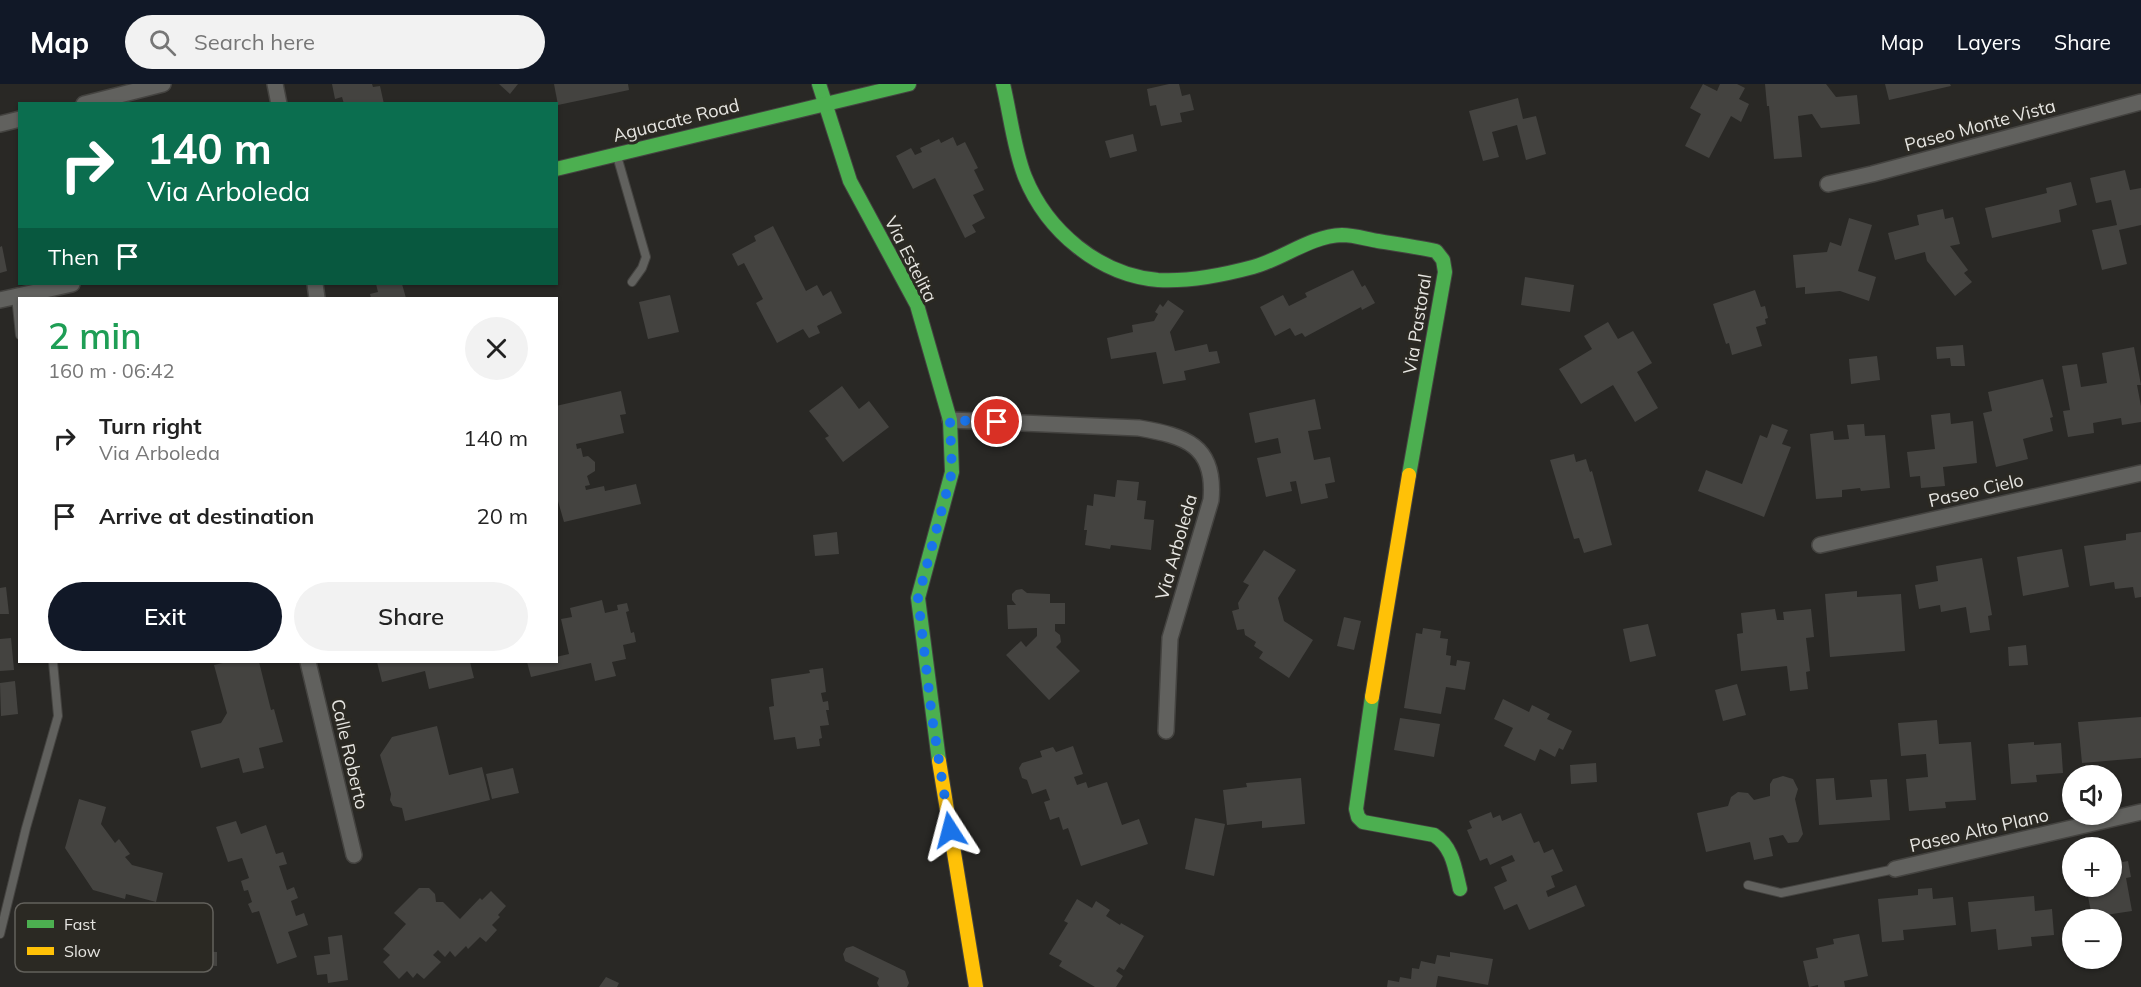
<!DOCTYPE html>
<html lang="en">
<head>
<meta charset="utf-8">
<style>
	body { margin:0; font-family:Mulish,sans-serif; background:#f2f2f2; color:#222; height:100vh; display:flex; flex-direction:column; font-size:22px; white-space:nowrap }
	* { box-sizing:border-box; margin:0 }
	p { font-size:20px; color:#767676 }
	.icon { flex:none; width:33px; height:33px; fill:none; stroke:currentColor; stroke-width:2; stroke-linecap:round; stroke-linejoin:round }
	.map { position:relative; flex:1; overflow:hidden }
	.sheet { position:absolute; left:18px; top:213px; width:540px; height:366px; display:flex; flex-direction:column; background:#fff; border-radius:0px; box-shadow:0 2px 4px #0004 }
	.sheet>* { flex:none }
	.guide { position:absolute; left:18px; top:18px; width:540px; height:183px; border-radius:0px; box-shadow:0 2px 4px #0004; background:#0b6e4f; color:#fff; overflow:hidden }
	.controls { position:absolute; left:2062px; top:681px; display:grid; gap:12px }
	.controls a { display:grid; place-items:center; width:60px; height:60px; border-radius:50%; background:#fff; box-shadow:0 2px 4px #0004; font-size:30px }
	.pin { position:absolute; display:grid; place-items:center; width:51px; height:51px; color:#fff; margin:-26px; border:3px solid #fff; border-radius:50%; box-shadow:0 2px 6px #0007 }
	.me { position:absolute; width:66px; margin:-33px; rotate:351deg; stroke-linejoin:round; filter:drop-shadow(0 0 4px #0008) }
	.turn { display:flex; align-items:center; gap:21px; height:126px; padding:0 30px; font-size:27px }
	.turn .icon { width:78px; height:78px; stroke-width:2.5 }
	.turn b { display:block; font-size:42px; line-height:51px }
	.then { display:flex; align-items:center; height:57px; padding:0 30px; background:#0003; gap:12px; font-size:22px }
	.round { display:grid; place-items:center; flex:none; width:63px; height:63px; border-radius:32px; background:#f2f2f2 }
	.summary { display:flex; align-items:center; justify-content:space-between; height:102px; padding:0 30px }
	h1 { font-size:36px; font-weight:600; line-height:45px; color:#1e9e55 }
	.primary-button { display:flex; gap:12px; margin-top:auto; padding:12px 30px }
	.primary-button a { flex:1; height:69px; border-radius:36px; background:#111827; color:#fff; font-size:24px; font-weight:600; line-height:69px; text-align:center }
	.primary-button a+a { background:#f2f2f2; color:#222 }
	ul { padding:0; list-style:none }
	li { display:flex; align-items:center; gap:18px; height:78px; padding:0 30px }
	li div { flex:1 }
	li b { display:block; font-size:22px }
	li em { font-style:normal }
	header { display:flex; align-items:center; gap:36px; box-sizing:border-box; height:84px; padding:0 30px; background:#111827; color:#fff }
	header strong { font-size:28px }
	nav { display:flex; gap:33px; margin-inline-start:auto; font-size:21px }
	.search { width:420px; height:54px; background:#f2f2f2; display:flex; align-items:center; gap:15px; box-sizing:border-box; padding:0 21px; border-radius:33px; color:#767676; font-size:22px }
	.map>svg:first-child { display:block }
</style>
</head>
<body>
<header>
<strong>Map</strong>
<div class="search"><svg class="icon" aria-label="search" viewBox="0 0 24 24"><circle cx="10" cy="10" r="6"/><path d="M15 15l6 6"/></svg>Search here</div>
<nav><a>Map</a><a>Layers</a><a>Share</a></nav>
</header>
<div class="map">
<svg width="2141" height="903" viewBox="0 0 2141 903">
	<rect width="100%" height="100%" fill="#292825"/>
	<g fill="#444340">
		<path d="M 332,0 L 372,0 L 373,3 L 380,2 L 384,20 L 344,20 L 342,13 L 335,15 Z"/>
		<path d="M 499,0 L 518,0 L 510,10 Z"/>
		<path d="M 554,0 L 628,0 L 629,6 L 558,21 Z"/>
		<path d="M 1169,0 L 1179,0 L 1182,12 L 1190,10 L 1194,26 L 1180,29 L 1182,38 L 1161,42 L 1156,21 L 1150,22 L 1147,5 Z"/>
		<path d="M 1703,0 L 1717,7 L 1720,0 L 1737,0 L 1745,4 L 1739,15 L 1749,20 L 1741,38 L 1731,32 L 1709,74 L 1685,62 L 1701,30 L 1690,24 Z"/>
		<path d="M 1765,0 L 1826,0 L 1836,13 L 1857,11 L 1860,40 L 1821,44 L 1812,30 L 1798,32 L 1802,73 L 1774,75 L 1769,22 L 1767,22 Z"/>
		<path d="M 1885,0 L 1950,0 L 1951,2 L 1889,16 Z"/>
		<path d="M 1518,14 L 1523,35 L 1536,32 L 1546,70 L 1526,76 L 1517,41 L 1492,48 L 1499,73 L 1483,77 L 1469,27 Z"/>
		<path d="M 1133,50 L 1137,67 L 1110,74 L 1105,57 Z"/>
		<path d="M 953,53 L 957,62 L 965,58 L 978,84 L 974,86 L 984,106 L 973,111 L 985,134 L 972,141 L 976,148 L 965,154 L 935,94 L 913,105 L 896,72 L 911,64 L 915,71 L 922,68 L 920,64 L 939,55 L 941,59 Z"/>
		<path d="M 2125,86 L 2130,106 L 2141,104 L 2141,141 L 2119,146 L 2127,180 L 2102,186 L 2092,146 L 2117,141 L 2111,116 L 2096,119 L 2090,94 Z"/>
		<path d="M 2071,98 L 2077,121 L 2059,126 L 2061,138 L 1992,154 L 1985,124 L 2047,109 L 2046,104 Z"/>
		<path d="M 1943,125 L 1945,135 L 1953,133 L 1960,160 L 1950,162 L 1968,186 L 1964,189 L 1972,198 L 1955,212 L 1927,177 L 1925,168 L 1895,176 L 1888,149 L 1919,141 L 1917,131 Z"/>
		<path d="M 1849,134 L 1872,141 L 1858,187 L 1876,193 L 1869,217 L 1840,207 L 1805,210 L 1805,203 L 1796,204 L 1793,171 L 1827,168 L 1830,158 L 1841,162 Z"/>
		<path d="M 773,142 L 806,207 L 817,201 L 823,212 L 831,207 L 842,229 L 817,242 L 820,249 L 809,254 L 803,245 L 777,259 L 756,219 L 763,215 L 744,179 L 738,182 L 732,170 L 756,157 L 754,152 Z"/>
		<path d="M 2,162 L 7,187 L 0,189 L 0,163 Z"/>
		<path d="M 1353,186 L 1362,203 L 1365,201 L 1375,219 L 1362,226 L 1361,223 L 1305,253 L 1302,249 L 1295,252 L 1290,244 L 1275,252 L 1260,223 L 1283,211 L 1289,222 L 1307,213 L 1305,209 Z"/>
		<path d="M 1525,193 L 1574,201 L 1570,228 L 1521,221 Z"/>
		<path d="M 376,200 L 402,200 L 406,214 L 371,214 L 370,210 L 378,208 Z"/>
		<path d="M 1755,206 L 1761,223 L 1765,222 L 1768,234 L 1765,235 L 1766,240 L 1756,243 L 1762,262 L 1732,271 L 1729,259 L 1726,260 L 1713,220 Z"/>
		<path d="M 670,211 L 679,248 L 648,255 L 639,218 Z"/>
		<path d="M 1168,216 L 1184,227 L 1170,248 L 1175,267 L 1207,260 L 1209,268 L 1217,267 L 1220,279 L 1184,287 L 1186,296 L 1163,300 L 1156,268 L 1111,275 L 1107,254 L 1133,248 L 1132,241 L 1154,237 L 1158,230 L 1155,228 L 1160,220 L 1163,223 Z"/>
		<path d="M 1608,238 L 1618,255 L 1633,247 L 1652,279 L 1637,288 L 1658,324 L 1635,338 L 1613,301 L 1581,320 L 1559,285 L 1592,265 L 1584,252 Z"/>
		<path d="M 1963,261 L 1965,282 L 1951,282 L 1950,274 L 1937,275 L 1936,263 Z"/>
		<path d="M 2134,263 L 2141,301 L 2137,301 L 2141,322 L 2141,338 L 2122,341 L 2121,334 L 2093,339 L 2094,349 L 2068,353 L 2063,327 L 2070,326 L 2062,282 L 2077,280 L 2081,303 L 2107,299 L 2102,269 Z"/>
		<path d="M 1877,272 L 1880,296 L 1851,300 L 1849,275 Z"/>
		<path d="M 2043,295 L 2053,333 L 2050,334 L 2053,347 L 2023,355 L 2028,375 L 1996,383 L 1983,329 L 1992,327 L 1988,308 Z"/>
		<path d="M 842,302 L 859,325 L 869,317 L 889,343 L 843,378 L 825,354 L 829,352 L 809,327 Z"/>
		<path d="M 621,307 L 626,330 L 620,331 L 624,349 L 576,360 L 577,365 L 581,364 L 583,373 L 588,372 L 595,378 L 595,387 L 587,392 L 590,401 L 585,402 L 586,406 L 604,402 L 605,407 L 636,400 L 641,420 L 564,438 L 556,410 L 556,322 Z"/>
		<path d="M 1315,315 L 1321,345 L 1308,347 L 1314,376 L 1330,373 L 1335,398 L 1325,400 L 1328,414 L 1301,420 L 1296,397 L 1290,398 L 1292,407 L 1266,413 L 1257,374 L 1281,369 L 1278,354 L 1255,359 L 1249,329 Z"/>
		<path d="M 1950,329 L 1951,340 L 1973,337 L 1977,379 L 1943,383 L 1945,402 L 1921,404 L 1920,392 L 1910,393 L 1907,368 L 1935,365 L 1931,331 Z"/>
		<path d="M 1772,340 L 1788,346 L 1782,360 L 1791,363 L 1764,433 L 1698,407 L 1706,386 L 1742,400 L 1760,351 L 1767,354 Z"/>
		<path d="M 1864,340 L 1865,352 L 1885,351 L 1890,404 L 1861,407 L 1860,404 L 1842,406 L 1842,413 L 1816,415 L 1810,350 L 1833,347 L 1834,356 L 1849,355 L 1847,341 Z"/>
		<path d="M 1574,370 L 1576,378 L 1586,375 L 1590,388 L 1592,387 L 1612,461 L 1584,469 L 1579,454 L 1574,455 L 1550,376 Z"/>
		<path d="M 1117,396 L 1139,398 L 1137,416 L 1146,417 L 1144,435 L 1154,436 L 1151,466 L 1111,461 L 1110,465 L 1085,461 L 1087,446 L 1084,446 L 1087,421 L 1093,422 L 1094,410 L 1115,413 Z"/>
		<path d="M 837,448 L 839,470 L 815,472 L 813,451 Z"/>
		<path d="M 2141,448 L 2141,513 L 2135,514 L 2133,503 L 2115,505 L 2114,498 L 2090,502 L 2084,462 L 2126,456 L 2126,450 Z"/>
		<path d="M 2062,465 L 2069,503 L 2023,512 L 2017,473 Z"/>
		<path d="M 1264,466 L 1296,486 L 1278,514 L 1284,537 L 1313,556 L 1289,594 L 1259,574 L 1263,568 L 1254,562 L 1256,558 L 1245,551 L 1244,545 L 1237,546 L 1232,527 L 1239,525 L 1238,519 L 1249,501 L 1243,498 Z"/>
		<path d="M 1982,474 L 1992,531 L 1988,532 L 1990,546 L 1970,549 L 1966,523 L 1941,528 L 1940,521 L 1919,525 L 1915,501 L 1938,497 L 1936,482 Z"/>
		<path d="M 6,503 L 9,530 L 0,530 L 0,504 Z"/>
		<path d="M 1022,505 L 1027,509 L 1050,510 L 1050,519 L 1065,519 L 1065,540 L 1055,540 L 1055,547 L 1060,551 L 1061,558 L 1056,563 L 1080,587 L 1049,616 L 1006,571 L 1021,557 L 1026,563 L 1037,552 L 1037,544 L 1008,545 L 1007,521 L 1016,521 L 1012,516 L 1012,510 L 1016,506 Z"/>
		<path d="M 1857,507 L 1857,513 L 1901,510 L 1905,567 L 1830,573 L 1825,510 Z"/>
		<path d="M 602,516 L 605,529 L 618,526 L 617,521 L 627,519 L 629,527 L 626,528 L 631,549 L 634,548 L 636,558 L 623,561 L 626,575 L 612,578 L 616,592 L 595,597 L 591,579 L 531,593 L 527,578 L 556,578 L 556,573 L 569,570 L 561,535 L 572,533 L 570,524 Z"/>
		<path d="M 1775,525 L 1777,536 L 1784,536 L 1783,528 L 1811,525 L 1814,553 L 1806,554 L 1810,587 L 1806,588 L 1808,605 L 1790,607 L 1787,582 L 1741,587 L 1737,550 L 1743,549 L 1741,529 Z"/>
		<path d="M 1344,533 L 1361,537 L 1354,566 L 1337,562 Z"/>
		<path d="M 1648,540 L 1656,572 L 1630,578 L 1623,545 Z"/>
		<path d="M 1423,544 L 1441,547 L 1440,554 L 1448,555 L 1446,571 L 1451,572 L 1450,581 L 1456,582 L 1457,576 L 1470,578 L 1465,606 L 1446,603 L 1441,630 L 1404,624 L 1416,549 L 1422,550 Z"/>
		<path d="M 11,554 L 14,586 L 0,587 L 0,555 Z"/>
		<path d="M 2026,561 L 2028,581 L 2009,582 L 2008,563 Z"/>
		<path d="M 227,578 L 259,578 L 271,626 L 274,625 L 283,658 L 259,664 L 264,684 L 243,689 L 239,674 L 201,684 L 191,647 L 221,639 L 227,629 L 214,581 Z"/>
		<path d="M 377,578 L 470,578 L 474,594 L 429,605 L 425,587 L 382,598 Z"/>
		<path d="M 823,584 L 826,608 L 821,609 L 823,618 L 828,617 L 829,626 L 826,626 L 829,641 L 820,642 L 822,654 L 819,655 L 820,662 L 797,665 L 795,653 L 774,656 L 769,623 L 774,622 L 771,595 L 810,589 L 809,586 Z"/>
		<path d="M 15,597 L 18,630 L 1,632 L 0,599 Z"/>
		<path d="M 1737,600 L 1746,631 L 1723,637 L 1715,606 Z"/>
		<path d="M 1503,615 L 1529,628 L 1532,621 L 1550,630 L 1547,635 L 1572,647 L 1563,666 L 1559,664 L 1555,673 L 1540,665 L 1535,677 L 1504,662 L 1513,644 L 1494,635 Z"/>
		<path d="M 2141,633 L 2141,674 L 2082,679 L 2078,638 Z"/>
		<path d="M 1400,634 L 1440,640 L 1434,673 L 1394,666 Z"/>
		<path d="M 1937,636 L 1939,660 L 1971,658 L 1976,716 L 1945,718 L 1946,724 L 1909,727 L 1906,695 L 1928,693 L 1926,670 L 1901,672 L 1898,639 Z"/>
		<path d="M 437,642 L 449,691 L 482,683 L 490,716 L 405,737 L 402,724 L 393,722 L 390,716 L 391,710 L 380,671 L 392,653 Z"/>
		<path d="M 2034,658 L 2034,661 L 2061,659 L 2063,689 L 2036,691 L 2037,698 L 2011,700 L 2008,660 Z"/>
		<path d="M 1073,662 L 1083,690 L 1074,693 L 1077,701 L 1086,698 L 1088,704 L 1107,698 L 1122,741 L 1139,735 L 1148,760 L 1081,782 L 1068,744 L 1063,746 L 1059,733 L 1050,736 L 1044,718 L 1050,716 L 1046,705 L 1032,710 L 1027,696 L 1022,694 L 1019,684 L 1022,679 L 1042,673 L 1040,667 L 1053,663 L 1056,668 Z"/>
		<path d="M 1596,679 L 1597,698 L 1571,700 L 1570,681 Z"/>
		<path d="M 513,684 L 519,709 L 492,715 L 486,690 Z"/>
		<path d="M 1783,692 L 1793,695 L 1798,705 L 1795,715 L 1803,750 L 1798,758 L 1788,759 L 1783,751 L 1769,754 L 1773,772 L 1754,776 L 1750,758 L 1706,768 L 1697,729 L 1728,722 L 1731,713 L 1738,708 L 1748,709 L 1754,716 L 1770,712 L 1770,700 L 1773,695 Z"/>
		<path d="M 1301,694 L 1305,740 L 1262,744 L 1262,737 L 1227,741 L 1223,706 L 1247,703 L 1246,699 Z"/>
		<path d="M 1834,694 L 1836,716 L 1872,713 L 1870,696 L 1887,695 L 1890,736 L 1819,741 L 1816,695 Z"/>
		<path d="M 79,715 L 106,723 L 101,740 L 115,759 L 119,755 L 130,770 L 125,773 L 132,781 L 163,789 L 156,818 L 126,810 L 125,815 L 93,806 L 65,764 Z"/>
		<path d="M 1491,728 L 1493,734 L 1500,731 L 1502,737 L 1521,729 L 1534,759 L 1539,757 L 1544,769 L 1553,765 L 1563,787 L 1551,792 L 1555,803 L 1546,807 L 1548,813 L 1576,801 L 1585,822 L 1529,846 L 1517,820 L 1504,826 L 1494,803 L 1507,797 L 1501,783 L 1515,777 L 1512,771 L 1490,781 L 1487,774 L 1480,777 L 1467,746 L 1472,744 L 1469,737 Z"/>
		<path d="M 1195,734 L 1225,740 L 1214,792 L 1185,785 Z"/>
		<path d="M 236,737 L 241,750 L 266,741 L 276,770 L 283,768 L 287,780 L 279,782 L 287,806 L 294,803 L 298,814 L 291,817 L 296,832 L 304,829 L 308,841 L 288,848 L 297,873 L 277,880 L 259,827 L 252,829 L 248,820 L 252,818 L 248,806 L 244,807 L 241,797 L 249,794 L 242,774 L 228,778 L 216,743 Z"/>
		<path d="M 2128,777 L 2131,793 L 2126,794 L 2132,827 L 2092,833 L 2086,802 L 2112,802 L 2112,780 Z"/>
		<path d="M 419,804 L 429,804 L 435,810 L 436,818 L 443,818 L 460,835 L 480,814 L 482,816 L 491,807 L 506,822 L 498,831 L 500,833 L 492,841 L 497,846 L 486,858 L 480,853 L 468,865 L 466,862 L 455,873 L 450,867 L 445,873 L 438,866 L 433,871 L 441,878 L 424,895 L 417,889 L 413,894 L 407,887 L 399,895 L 383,878 L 390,871 L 383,865 L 406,840 L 394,829 Z"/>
		<path d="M 1932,804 L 1933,815 L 1953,813 L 1956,841 L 1903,846 L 1904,856 L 1882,858 L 1878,815 L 1918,811 L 1918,805 Z"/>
		<path d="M 2034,812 L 2035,827 L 2052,825 L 2054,851 L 2031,853 L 2032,862 L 1998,866 L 1996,845 L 1971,848 L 1968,818 Z"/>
		<path d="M 1077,815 L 1092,824 L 1096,817 L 1110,826 L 1106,832 L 1120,841 L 1121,839 L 1144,852 L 1124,886 L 1119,883 L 1116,887 L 1123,892 L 1116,903 L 1095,903 L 1059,882 L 1062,877 L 1049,870 L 1068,839 L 1064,837 Z"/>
		<path d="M 1859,850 L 1868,892 L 1844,897 L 1845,903 L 1818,903 L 1818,901 L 1809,903 L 1803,877 L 1818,874 L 1816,864 L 1834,860 L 1833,855 Z"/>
		<path d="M 342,851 L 348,896 L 328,899 L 327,890 L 317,891 L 314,872 L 330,870 L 328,853 Z"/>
		<path d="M 184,860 L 198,861 L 198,867 L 217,868 L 217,882 L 183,880 Z"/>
		<path d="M 853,862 L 905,887 L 909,899 L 907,903 L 879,903 L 877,899 L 879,894 L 845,877 L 843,870 L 846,864 Z"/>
		<path d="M 1450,868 L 1493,875 L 1488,901 L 1438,892 L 1436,903 L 1387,903 L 1388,896 L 1399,898 L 1400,893 L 1411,895 L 1412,884 L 1419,885 L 1421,877 L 1435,880 L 1437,871 L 1450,873 Z"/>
		<path d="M 606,893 L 619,899 L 617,903 L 599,903 Z"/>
	</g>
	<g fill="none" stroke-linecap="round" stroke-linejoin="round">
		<g stroke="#444340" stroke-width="10">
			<g id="lane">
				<path d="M 617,72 L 646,173 L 642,184 L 632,198"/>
				<path d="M 16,212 L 20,251"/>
				<path d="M 1748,801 L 1781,809 L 1895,785"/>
				<path d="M 0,850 L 26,744 L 58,632 L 53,578"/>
			</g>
		</g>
		<g stroke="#444340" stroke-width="18">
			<g id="street">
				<path d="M 275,0 L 279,20"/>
				<path d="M 84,20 L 163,0"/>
				<path d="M 0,40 L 20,35"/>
				<path d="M 1828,100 L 1872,90 L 2141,18"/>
				<path d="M 315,200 L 317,214"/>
				<path d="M 0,216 L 72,200"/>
				<path d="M 950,336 L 1139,344 C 1185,352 1216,361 1211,416 L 1170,554 L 1166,647"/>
				<path d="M 1820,461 L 2141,389"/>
				<path d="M 308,578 L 354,771"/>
				<path d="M 1895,785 L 2141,728"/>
			</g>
		</g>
		<g stroke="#444340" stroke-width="16">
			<g id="fast">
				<path d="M 819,0 L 850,97 L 917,221 L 950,336 L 952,388 L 918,514 L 939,677"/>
				<path d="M 1003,0 C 1010,29 1014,66 1025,93 C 1047,147 1099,191 1158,196 C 1190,198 1223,191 1253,183 C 1283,175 1310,152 1342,151 C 1354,151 1366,155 1378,157 C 1397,160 1417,163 1436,167 L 1443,176 L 1445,188 L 1409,391"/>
				<path d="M 556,85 L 909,0"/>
				<path d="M 1372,613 L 1356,725 L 1358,733 L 1363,738 L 1434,751 C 1453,763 1455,785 1460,805"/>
			</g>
		</g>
		<g stroke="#444340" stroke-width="16">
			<g id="slow">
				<path d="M 1372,613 L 1409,391"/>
				<path d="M 939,677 L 976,903"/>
			</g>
		</g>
		<use href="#lane" stroke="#61615e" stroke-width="8"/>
		<use href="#street" stroke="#61615e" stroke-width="15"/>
		<use href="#fast" stroke="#4caf50" stroke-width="14"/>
		<use href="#slow" stroke="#ffc107" stroke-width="14"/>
	</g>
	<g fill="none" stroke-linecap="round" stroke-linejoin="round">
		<path stroke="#1a73e8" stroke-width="10" stroke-dasharray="0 18" d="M 950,746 L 932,633 L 918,514 L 952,388 L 950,336 L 997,338"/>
	</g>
	<g text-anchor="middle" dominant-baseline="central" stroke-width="6" stroke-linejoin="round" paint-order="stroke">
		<g font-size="18" fill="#e6e5e1" stroke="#2b2923">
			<text transform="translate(676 36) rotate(-14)">Aguacate Road</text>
			<text transform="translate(1980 41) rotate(-15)">Paseo Monte Vista</text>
			<text transform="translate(911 175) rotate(63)">Via Estelita</text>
			<text transform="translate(1417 240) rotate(-81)">Via Pastoral</text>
			<text transform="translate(1976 406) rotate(-13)">Paseo Cielo</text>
			<text transform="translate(1176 463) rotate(-74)">Via Arboleda</text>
			<text transform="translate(350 670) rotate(77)">Calle Roberto</text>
			<text transform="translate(1979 746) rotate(-13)">Paseo Alto Plano</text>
		</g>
	</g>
	<rect x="15" y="819" width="198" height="69" rx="9" fill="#2b2923" stroke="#63615c" stroke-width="1.5"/>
	<rect x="27" y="836" width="27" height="8" fill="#4caf50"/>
	<rect x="27" y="863" width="27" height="8" fill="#ffc107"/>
	<g font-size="16" fill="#e6e5e1">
		<text x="64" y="846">Fast</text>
		<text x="64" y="873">Slow</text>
	</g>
</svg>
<div class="controls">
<a><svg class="icon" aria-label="sound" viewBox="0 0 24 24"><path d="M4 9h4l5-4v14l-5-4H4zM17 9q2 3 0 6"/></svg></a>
<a>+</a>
<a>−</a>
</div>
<div class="pin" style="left:997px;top:338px;background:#d93025"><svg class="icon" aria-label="arrive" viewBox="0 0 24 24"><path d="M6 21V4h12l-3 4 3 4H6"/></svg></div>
<svg class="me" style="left:950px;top:746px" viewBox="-20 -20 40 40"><path d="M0-17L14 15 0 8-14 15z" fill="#1a73e8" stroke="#fff" stroke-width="4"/></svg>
<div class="guide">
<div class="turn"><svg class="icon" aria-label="right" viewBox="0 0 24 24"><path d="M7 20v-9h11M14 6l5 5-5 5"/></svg><div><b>140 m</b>Via Arboleda</div></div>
<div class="then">Then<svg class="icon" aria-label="arrive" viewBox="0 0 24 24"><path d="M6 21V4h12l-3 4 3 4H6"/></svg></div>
</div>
<section class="sheet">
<div class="summary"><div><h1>2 min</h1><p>160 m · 06:42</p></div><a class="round"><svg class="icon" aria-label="close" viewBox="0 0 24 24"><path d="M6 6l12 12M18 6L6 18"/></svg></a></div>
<ul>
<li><svg class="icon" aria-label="right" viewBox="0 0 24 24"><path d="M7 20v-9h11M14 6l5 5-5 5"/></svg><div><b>Turn right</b><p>Via Arboleda</p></div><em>140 m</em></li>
<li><svg class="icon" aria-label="arrive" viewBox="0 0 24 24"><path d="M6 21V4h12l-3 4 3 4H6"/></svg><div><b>Arrive at destination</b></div><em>20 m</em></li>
</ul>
<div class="primary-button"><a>Exit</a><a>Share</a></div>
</section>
</div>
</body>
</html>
